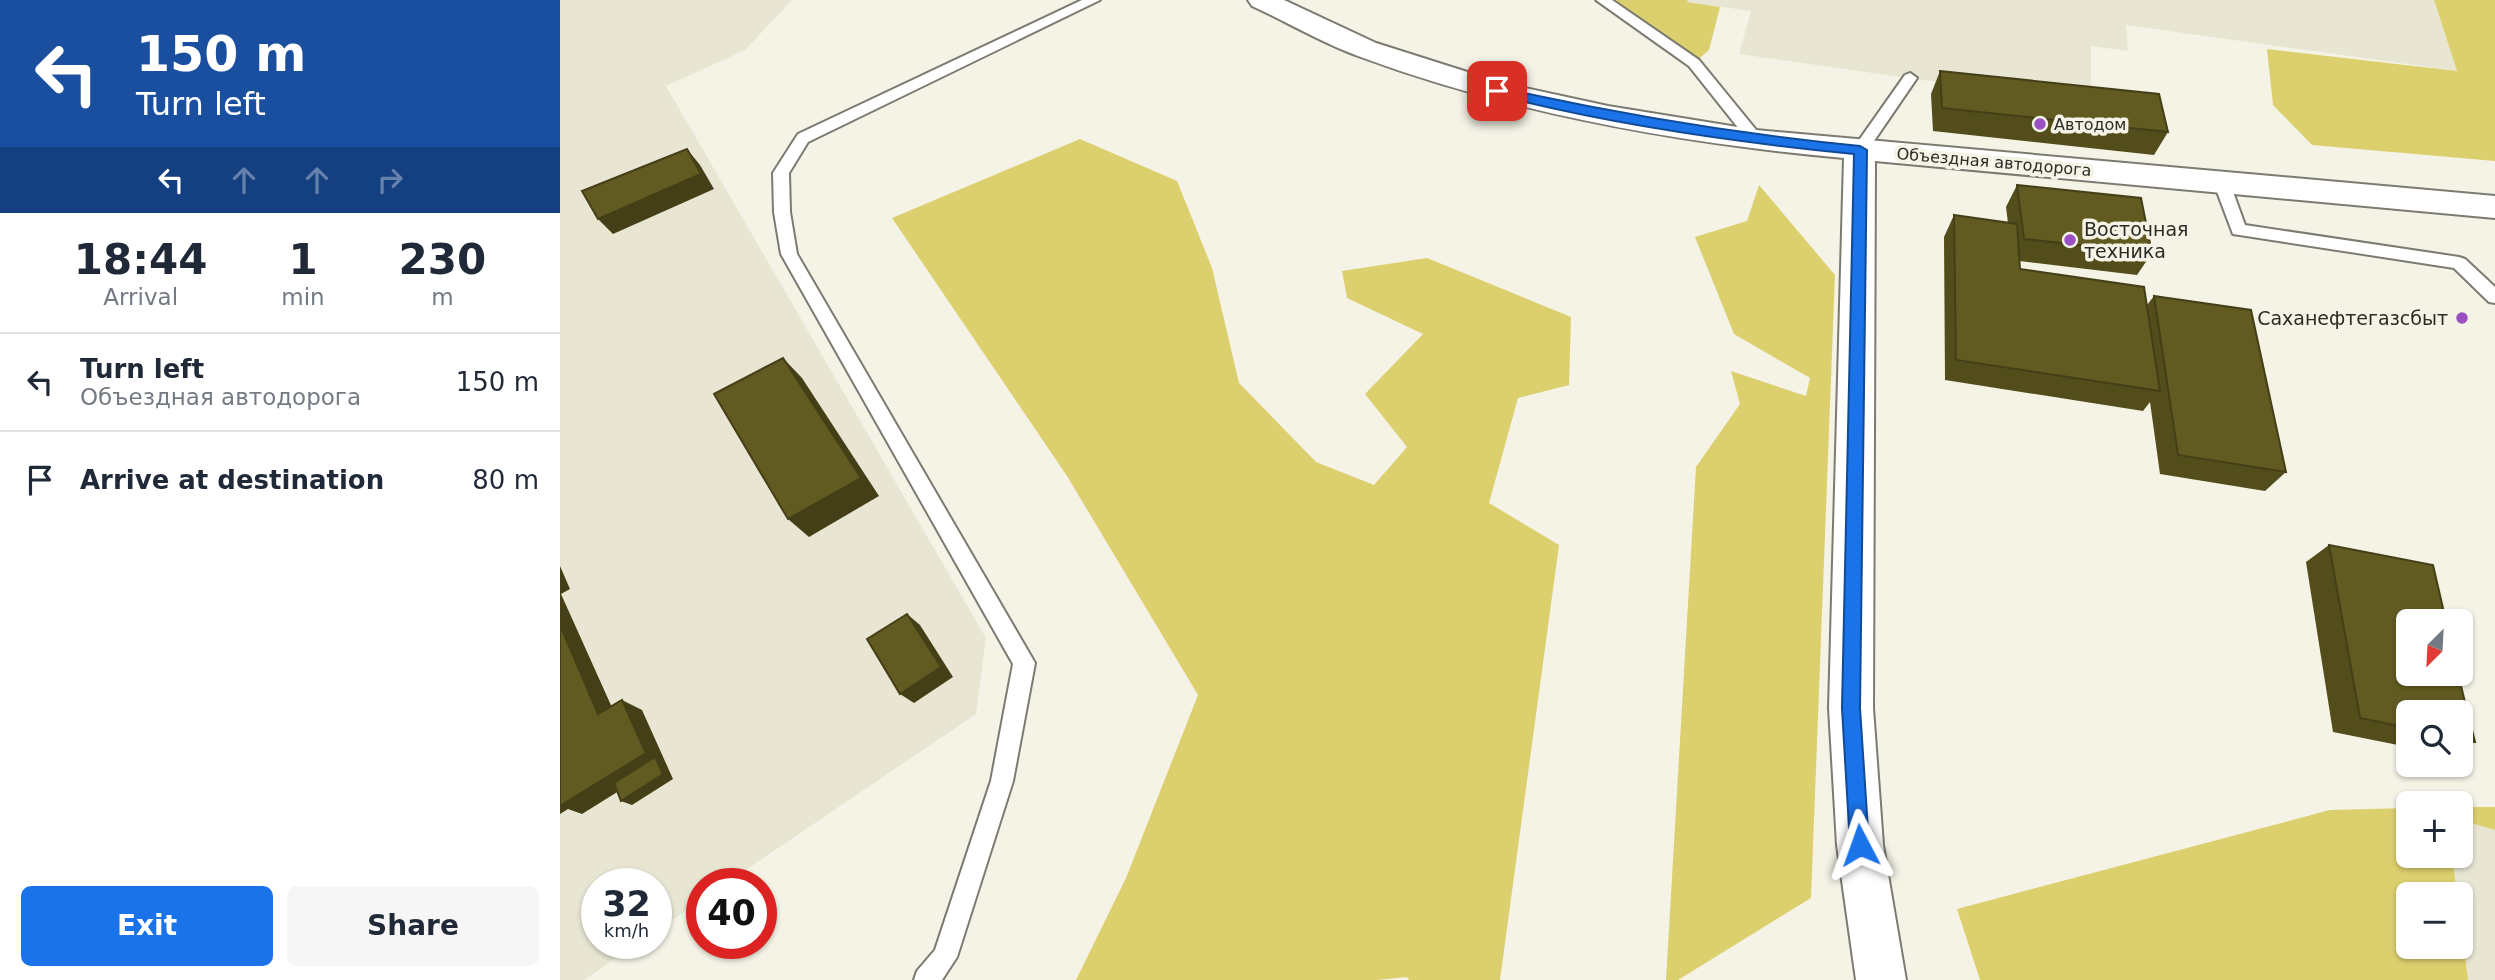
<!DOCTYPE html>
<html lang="en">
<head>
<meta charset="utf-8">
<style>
	body { margin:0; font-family:"DejaVu Sans",sans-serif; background:#f6f6f7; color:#1f2937; height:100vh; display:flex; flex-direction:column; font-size:26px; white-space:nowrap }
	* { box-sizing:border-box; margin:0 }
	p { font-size:23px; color:#747a83 }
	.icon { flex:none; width:38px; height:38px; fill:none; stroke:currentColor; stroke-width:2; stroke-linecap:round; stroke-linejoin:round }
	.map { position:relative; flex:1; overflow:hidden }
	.details { display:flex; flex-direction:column; background:#fff; width:560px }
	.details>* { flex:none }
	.top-card { background:#1a4fa0; color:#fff; overflow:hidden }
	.needle { width:46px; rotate:204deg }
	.controls { position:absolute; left:1836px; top:609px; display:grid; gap:14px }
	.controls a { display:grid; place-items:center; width:77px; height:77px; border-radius:10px; background:#fff; box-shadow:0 2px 5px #0004; font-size:35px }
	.speed { position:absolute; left:21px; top:868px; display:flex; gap:14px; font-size:35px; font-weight:700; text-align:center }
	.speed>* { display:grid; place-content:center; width:91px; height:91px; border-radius:50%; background:#fff; box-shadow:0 2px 5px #0004; line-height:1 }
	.speed small { font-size:18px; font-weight:400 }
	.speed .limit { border:10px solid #d22; background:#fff; color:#111 }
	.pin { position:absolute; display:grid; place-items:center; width:60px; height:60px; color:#fff; margin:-30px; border-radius:14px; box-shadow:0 4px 10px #0006 }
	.me { position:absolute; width:77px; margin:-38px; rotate:356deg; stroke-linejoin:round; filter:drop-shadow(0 0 5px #0008) }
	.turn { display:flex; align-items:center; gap:24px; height:147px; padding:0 21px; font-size:32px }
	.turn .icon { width:91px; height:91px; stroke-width:2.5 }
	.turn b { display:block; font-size:49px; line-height:60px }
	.lanes { display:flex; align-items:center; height:66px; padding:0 21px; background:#0003; justify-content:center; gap:35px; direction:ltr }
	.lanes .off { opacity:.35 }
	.eta { display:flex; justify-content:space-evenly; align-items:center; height:119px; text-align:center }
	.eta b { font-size:42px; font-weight:600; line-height:49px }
	.primary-button { display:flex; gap:14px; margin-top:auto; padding:14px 21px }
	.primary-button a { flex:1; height:80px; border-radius:10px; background:#1a73e8; color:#fff; font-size:28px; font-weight:600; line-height:80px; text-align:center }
	.primary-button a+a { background:#f6f6f7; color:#1f2937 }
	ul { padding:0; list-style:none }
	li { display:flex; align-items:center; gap:21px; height:98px; padding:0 21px; border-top:2px solid #e0e1e3 }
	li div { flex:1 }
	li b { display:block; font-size:26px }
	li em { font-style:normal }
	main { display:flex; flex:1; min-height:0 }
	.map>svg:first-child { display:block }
</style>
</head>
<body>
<main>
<section class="details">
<div class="top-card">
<div class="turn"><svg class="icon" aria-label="left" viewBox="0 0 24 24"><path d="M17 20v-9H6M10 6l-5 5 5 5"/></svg><div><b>150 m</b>Turn left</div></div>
<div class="lanes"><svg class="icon" aria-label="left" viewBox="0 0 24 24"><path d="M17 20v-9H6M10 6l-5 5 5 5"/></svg><svg class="icon off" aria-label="ahead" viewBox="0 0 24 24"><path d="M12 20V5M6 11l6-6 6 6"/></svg><svg class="icon off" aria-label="ahead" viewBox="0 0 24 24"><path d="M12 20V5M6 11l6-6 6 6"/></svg><svg class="icon off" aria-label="right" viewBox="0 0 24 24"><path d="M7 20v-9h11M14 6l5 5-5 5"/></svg></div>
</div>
<div class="eta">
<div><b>18:44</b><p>Arrival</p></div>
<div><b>1</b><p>min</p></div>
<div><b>230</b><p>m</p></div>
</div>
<ul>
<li><svg class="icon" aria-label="left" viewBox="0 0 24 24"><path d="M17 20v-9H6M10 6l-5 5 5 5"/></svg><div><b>Turn left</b><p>Объездная автодорога</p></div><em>150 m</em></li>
<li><svg class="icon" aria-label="arrive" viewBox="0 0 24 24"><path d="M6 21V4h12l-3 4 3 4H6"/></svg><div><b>Arrive at destination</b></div><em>80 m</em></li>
</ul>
<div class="primary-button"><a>Exit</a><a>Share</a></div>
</section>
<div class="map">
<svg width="1935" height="980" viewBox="0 0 1935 980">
	<rect width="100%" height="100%" fill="#f4f3e6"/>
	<g fill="#e8e6d3">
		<path d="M 0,0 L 232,0 L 185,50 L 106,86 L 426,638 L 416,714 L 165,884 L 142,884 L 142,900 L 96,931 L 96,884 L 37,884 L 37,943 L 78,943 L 24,980 L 0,980 Z"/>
		<path d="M 1128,0 L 1874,0 L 1897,71 L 1566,25 L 1568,51 L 1531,46 L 1531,104 L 1179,54 L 1191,11 L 1127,2 Z"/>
		<path d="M 1901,820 L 1935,830 L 1935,980 L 1908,980 L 1901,923 L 1900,894 L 1897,894 L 1892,856 L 1900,856 Z"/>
	</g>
	<g fill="#dccf6e">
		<path d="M 1057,0 L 1128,0 L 1127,2 L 1160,7 L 1149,50 L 1134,63 L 1053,7 Z"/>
		<path d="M 1874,0 L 1935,0 L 1935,161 L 1752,145 L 1713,105 L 1707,49 L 1897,71 Z"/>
		<path d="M 520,139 L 617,181 L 652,268 L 679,383 L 756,462 L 814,485 L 847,447 L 805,394 L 863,334 L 787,298 L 782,271 L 867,258 L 1011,317 L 1009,385 L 958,398 L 929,503 L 999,545 L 940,980 L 849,980 L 847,977 L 817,980 L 516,980 L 566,878 L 638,695 L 507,476 L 332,218 Z"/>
		<path d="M 1199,185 L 1275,275 L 1251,898 L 1118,980 L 1106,980 L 1136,467 L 1180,404 L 1171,371 L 1246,396 L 1250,378 L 1174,334 L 1135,237 L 1187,221 Z"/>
		<path d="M 1901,807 L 1935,807 L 1935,830 L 1901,820 Z"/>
		<path d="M 1848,808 L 1848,856 L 1892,856 L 1897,894 L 1848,894 L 1848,947 L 1900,947 L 1901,923 L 1908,980 L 1420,980 L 1397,909 L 1770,810 Z"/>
	</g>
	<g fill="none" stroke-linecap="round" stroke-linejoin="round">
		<g stroke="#7d7b70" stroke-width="4">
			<g id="lane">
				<path d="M 522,0 L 540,0 L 248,142 L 229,173 L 230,212 L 237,254 L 475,663 L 453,781 L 397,957 L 382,980 L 354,980 L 357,971 L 375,950 L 431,781 L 453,664 L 221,254 L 214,212 L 213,173 L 238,134 Z"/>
				<path d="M 1036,0 L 1052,0 L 1139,60 L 1201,136 L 1204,140 L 1201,144 L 1191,144 L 1129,66 Z"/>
				<path d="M 1350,73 L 1357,78 L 1305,154 L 1295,154 L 1292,150 L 1295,146 L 1345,75 Z"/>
				<path d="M 1661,176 L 1669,181 L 1685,225 L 1899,257 L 1905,259 L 1935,287 L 1935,303 L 1929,302 L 1894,268 L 1673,234 L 1653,181 Z"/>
			</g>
		</g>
		<g stroke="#7d7b70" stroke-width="4">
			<path id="secondary" d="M 688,0 L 724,0 L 816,43 L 942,83 L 1048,106 L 1196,130 L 1935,196 L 1935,218 L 1315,161 L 1313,708 L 1323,845 L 1346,980 L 1296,980 L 1277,845 L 1269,708 L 1284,158 C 1119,143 954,114 798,56 C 762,43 727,22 692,6 Z"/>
		</g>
		<use href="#lane" fill="#fff" fill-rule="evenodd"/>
		<use href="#secondary" fill="#fff" fill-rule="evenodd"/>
	</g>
	<g fill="#534d1c">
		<path d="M 1380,71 L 1608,132 L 1594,155 L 1373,131 L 1371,94 Z"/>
		<path d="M 1457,185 L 1592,253 L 1577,275 L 1459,261 L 1460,269 L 1587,305 L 1594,296 L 1726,472 L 1705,491 L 1600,474 L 1590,402 L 1583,411 L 1385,380 L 1384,237 L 1394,215 L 1448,223 L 1446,207 Z"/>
		<path d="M 1769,545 L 1873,565 L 1886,621 L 1848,621 L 1848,674 L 1898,674 L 1915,742 L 1900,748 L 1900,712 L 1848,712 L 1848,747 L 1773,732 L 1746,562 Z"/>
	</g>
	<g fill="#443f17">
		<path d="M 127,149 L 140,165 L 154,189 L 53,234 L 38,219 Z"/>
		<path d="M 223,358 L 242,378 L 319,496 L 249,537 L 228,519 Z"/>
		<path d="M 0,566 L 10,589 L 1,594 L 59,723 L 38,714 L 0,625 Z"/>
		<path d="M 347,614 L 360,625 L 393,677 L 354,703 L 340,694 Z"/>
		<path d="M 62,700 L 82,710 L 113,779 L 72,805 L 61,801 L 99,766 L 22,814 L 8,809 L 0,814 L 0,759 Z"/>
	</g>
	<g fill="#615a21" stroke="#443f17" stroke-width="2">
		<path d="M 1380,71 L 1599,94 L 1608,132 L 1382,108 Z"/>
		<path d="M 127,149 L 141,174 L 38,219 L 22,191 Z"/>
		<path d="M 1457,185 L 1581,198 L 1592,253 L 1464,239 Z"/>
		<path d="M 1394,215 L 1457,224 L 1460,269 L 1584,287 L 1600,391 L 1396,360 Z"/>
		<path d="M 1594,296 L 1691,310 L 1726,472 L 1618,455 Z"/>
		<path d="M 223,358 L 301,478 L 228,519 L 154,394 Z"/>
		<path d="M 1769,545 L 1873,565 L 1886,621 L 1848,621 L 1848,674 L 1898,674 L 1915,742 L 1900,739 L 1900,712 L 1848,712 L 1848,728 L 1800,718 Z"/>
		<path d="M 347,614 L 381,667 L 340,694 L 307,639 Z"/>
		<path d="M 0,625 L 38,714 L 62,700 L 86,753 L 0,806 Z"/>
		<path d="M 95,757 L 103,774 L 61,801 L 54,783 Z"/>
	</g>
	<path fill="#1a73e8" stroke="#114b97" stroke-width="2" d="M 937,87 C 1058,114 1177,134 1300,146 L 1307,150 L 1300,708 L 1309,845 L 1306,852 L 1300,855 L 1293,852 L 1290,845 L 1282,708 L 1294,154 C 1172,142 1051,125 933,94 L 933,89 Z"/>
	<g fill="#9a4fc2" stroke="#f4f3e6" stroke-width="2.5">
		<circle cx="1480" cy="124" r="7"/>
		<circle cx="1510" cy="240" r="7"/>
		<circle cx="1902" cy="318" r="7"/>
	</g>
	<g text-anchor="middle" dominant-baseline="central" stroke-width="7" stroke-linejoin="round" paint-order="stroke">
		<g font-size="16" fill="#2b2b26" stroke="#f4f3e6" text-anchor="start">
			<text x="1494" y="124">Автодом</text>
		</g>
		<g font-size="16" fill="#2b2b26" stroke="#f4f3e6">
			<text transform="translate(1434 162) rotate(5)">Объездная автодорога</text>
		</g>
		<g font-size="19" fill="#2b2b26" stroke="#f4f3e6" text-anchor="start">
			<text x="1524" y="229">Восточная<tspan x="1524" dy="22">техника</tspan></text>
			<text x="1888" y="318" text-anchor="end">Саханефтегазсбыт</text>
		</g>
	</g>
</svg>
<div class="controls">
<a><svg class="needle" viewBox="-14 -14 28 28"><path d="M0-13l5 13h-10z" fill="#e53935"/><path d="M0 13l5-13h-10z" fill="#747a83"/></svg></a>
<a><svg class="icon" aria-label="search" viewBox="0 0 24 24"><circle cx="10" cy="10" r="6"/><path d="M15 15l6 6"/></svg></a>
<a>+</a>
<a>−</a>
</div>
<div class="speed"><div>32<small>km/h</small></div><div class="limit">40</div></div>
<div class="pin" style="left:937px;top:91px;background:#d93025"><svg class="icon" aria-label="arrive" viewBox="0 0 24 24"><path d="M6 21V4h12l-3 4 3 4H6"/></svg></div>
<svg class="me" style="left:1300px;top:845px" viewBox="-20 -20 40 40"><path d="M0-17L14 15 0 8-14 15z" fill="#1a73e8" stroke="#fff" stroke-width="4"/></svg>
</div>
</main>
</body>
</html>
